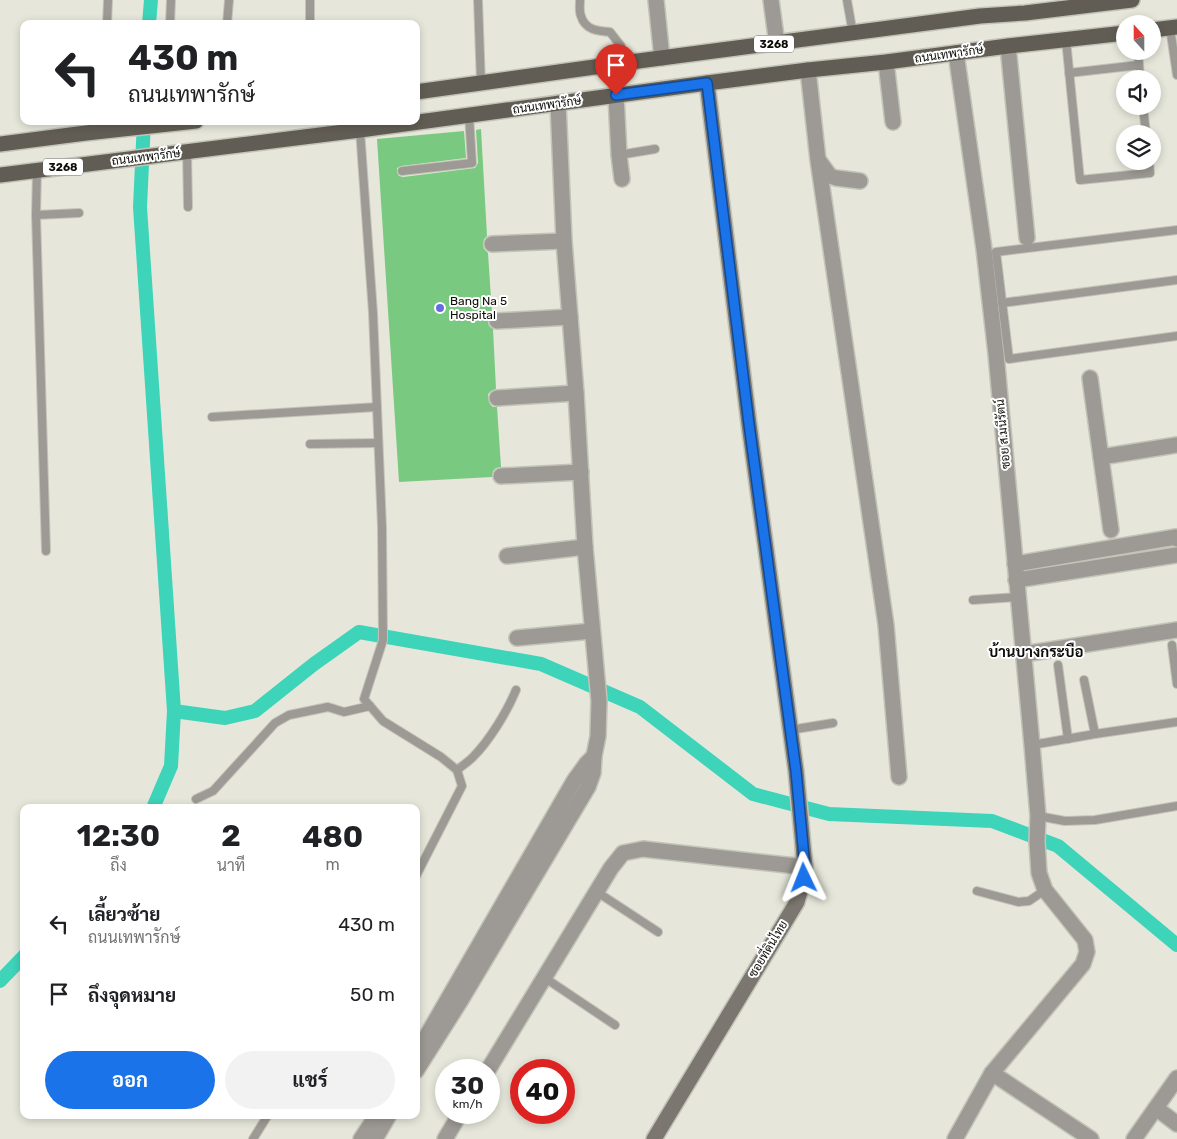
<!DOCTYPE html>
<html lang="th">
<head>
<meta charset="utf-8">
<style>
	body { margin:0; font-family:Rubik,Sarabun,sans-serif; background:#f2f2f2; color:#202124; height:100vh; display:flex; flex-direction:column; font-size:19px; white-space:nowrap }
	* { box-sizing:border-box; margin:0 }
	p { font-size:16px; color:#757577 }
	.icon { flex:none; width:28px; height:28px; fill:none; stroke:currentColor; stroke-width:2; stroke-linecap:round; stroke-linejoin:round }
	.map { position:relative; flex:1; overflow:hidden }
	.sheet { position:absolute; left:20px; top:804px; width:400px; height:315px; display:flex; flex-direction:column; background:#fff; border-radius:10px; box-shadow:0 2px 8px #0003 }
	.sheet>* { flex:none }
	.guide { position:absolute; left:20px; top:20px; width:400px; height:105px; border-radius:10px; box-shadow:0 2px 8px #0003; background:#fff; color:#202124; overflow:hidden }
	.needle { width:32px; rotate:339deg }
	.buttons { position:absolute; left:1116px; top:15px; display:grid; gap:10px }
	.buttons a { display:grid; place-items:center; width:45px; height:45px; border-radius:50%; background:#fff; box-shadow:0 2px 8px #0003; font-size:25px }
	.speed { position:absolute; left:435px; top:1059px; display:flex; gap:10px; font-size:25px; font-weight:700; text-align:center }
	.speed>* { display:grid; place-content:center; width:65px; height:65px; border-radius:50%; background:#fff; box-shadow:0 2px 8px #0003; line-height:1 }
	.speed small { font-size:12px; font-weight:400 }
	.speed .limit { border:8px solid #d22; background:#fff; color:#111 }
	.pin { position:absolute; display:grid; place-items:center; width:42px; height:42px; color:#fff; margin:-51px -21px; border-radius:50% 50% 50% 0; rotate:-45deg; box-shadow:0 0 5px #0007 }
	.pin .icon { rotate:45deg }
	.me { position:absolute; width:55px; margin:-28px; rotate:358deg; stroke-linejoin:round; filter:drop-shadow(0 0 4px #0008) }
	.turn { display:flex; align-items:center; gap:18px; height:105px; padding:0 25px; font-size:22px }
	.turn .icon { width:65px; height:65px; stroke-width:2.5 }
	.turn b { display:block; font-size:35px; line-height:42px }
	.eta { display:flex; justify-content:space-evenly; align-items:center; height:85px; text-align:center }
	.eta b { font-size:30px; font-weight:700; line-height:35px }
	.action { display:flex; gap:10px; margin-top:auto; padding:10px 25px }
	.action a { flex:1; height:58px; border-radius:30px; background:#1a73e8; color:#fff; font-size:20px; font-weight:700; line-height:58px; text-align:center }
	.action a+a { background:#f2f2f2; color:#202124 }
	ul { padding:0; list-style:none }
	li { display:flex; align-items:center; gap:15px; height:70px; padding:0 25px }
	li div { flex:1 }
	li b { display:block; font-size:19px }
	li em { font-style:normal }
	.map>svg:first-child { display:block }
</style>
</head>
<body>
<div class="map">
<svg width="1177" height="1139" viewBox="0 0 1177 1139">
	<rect width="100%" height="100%" fill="#e6e7da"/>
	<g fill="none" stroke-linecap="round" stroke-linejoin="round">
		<g stroke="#3dd4ba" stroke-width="14">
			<path d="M 149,24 L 151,0"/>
			<path d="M 144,121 L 140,207 L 174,711 L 171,766 L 153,808"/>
			<path d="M 174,711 L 225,718 L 255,711 L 314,664 L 359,632 L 541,664 L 640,707 L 753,794 L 829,814 L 992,821 L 1058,846 L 1177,945"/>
			<path d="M 0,981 L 24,956"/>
		</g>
	</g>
	<path fill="#7ac981" d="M 481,129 L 487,236 L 484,239 L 483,245 L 484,249 L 488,253 L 492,313 L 488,317 L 488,322 L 489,326 L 493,329 L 496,389 L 491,391 L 488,394 L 488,398 L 490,404 L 493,407 L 497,407 L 501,467 L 496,468 L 493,471 L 492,477 L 399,482 L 377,139 L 464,131 L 466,158 L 401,166 L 397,168 L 397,172 L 399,176 L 403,177 L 475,168 L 478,163 L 476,130 Z"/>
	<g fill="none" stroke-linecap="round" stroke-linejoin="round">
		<g stroke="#c3c4b8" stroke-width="10">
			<g id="lane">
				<path d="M 310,0 L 310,24"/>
				<path d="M 478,0 L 481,84"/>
				<path d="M 580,0 C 580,5 579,12 581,16 C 585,30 598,31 610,32 L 621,46 L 623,63"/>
				<path d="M 847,0 L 853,34"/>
				<path d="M 107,24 L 108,0"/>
				<path d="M 170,24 L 171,0"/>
				<path d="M 227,24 L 229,0"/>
				<path d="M 1170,28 L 1177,75"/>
				<path d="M 1066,40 L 1080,180 L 1150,173 L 1149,161"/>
				<path d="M 1138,51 L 1140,79"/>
				<path d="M 1069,73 L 1139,65"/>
				<path d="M 1143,106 L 1146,134"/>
				<path d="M 360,130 L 373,313 L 382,527 L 383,640 L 364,699 L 383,721 L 441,757 L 457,770 L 462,786 L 416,876"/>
				<path d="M 187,152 L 188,207"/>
				<path d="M 619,155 L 655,149"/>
				<path d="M 37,170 L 36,215 L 46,551"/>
				<path d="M 402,171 L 472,163 L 469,115"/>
				<path d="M 36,215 L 79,213"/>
				<path d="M 1177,230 L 996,252 L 1009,359 L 1177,336"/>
				<path d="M 1002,303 L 1177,280"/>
				<path d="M 212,417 L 377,407"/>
				<path d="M 310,444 L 378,443"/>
				<path d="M 973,600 L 1018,597"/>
				<path d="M 1172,645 L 1177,684"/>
				<path d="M 1058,665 L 1068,739"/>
				<path d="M 1084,680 L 1095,734"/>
				<path d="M 790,730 L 833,723"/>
				<path d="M 1032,745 L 1095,734 L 1177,722"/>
				<path d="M 457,770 C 462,766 468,762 473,757 C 489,741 507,712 516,690"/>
				<path d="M 196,799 L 213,791 L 275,723 L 289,715 L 328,707 L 344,712 L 370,706"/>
				<path d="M 1038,816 L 1065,821 L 1095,820 L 1177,806"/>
				<path d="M 977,891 L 1018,902 L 1029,901 L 1045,890"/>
				<path d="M 597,892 L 658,932"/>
				<path d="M 545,978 L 615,1025"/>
				<path d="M 253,1139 L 268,1115"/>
			</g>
		</g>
		<g stroke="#c3c4b8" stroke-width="18">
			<g id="street">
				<path d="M 656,0 L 662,58"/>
				<path d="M 771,0 L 777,44"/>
				<path d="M 1008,46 L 1027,238"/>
				<path d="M 886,62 L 893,122"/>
				<path d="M 808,70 L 818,160 L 886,625 L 899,777"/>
				<path d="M 616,95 L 619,155 L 622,179"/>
				<path d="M 819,161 L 830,176 L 836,178 L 860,181"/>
				<path d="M 492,244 L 564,241"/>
				<path d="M 497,321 L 570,317"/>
				<path d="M 1090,378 L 1111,530"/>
				<path d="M 497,398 L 576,393"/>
				<path d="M 1101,457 L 1177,445"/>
				<path d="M 501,476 L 581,472"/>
				<path d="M 507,556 L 585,547"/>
				<path d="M 1015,564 L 1176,537 L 1177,539"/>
				<path d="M 1016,580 L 1177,555"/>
				<path d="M 517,638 L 592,631"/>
				<path d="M 1024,654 L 1177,630"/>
				<path d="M 422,1044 L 574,781 L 587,763 L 594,756"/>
				<path d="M 488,1070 L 611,868 L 623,853 L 643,849 L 805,867"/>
				<path d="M 416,1071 L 461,1000 L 588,787 L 593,773 L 594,756 L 598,736 L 599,701 L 585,547 L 576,393 L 564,241 L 558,103"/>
				<path d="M 992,1073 L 1091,1139"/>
				<path d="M 1156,1108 L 1177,1124"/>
				<path d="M 361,1139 L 377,1115"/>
				<path d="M 375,1139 L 389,1115"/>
				<path d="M 445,1139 L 461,1112"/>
				<path d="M 955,1139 L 992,1073 L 1083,964 L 1087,952 L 1085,940 L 1045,890 L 1039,873 L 1037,842 L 1038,816 L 1032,745 L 996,354 L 984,249 L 956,53"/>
				<path d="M 1134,1139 L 1177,1078"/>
			</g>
		</g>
		<g stroke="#c3c4b8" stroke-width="18">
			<path id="secondary" d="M 654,1139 L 797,902 L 804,877 L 805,867 L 796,771 L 749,424 L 707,83"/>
		</g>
		<g stroke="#c3c4b8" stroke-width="18">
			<g id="primary">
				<path d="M 1152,30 L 1177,27"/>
				<path d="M 416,92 L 623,63 L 980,16 L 1025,13 L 1132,0"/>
				<path d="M 0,144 L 86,133 L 196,121"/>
				<path d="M 0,175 L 360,130 L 707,83 L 808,70 L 886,62 L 1008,46 L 1125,33"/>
			</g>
		</g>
		<use href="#lane" stroke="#9d9a95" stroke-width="8"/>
		<use href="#street" stroke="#9d9a95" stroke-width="15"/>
		<use href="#secondary" stroke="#7b766f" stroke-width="15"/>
		<use href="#primary" stroke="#625d54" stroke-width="15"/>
	</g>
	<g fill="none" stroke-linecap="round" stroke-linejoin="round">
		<g stroke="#114b97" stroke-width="12">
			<path id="route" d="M 616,95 L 707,83 L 749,424 L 796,771 L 805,868 L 804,878"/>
		</g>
		<use href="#route" stroke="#1a73e8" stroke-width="9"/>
	</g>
	<circle fill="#666be4" stroke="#fff" stroke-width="2" cx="440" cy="308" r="5"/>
	<g text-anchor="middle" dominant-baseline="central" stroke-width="4" stroke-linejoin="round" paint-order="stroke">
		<g fill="#fff" stroke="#555552" stroke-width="1">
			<rect x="754" y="35.5" width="40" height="17" rx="4"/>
			<rect x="43" y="158.5" width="40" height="17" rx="4"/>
		</g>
		<g font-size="11" font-weight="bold" fill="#0c0c08">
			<text x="774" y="44">3268</text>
			<text x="63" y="167">3268</text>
		</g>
		<g font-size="12" fill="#0c0c08" stroke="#fff">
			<text transform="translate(949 54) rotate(-8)">ถนนเทพารักษ์</text>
			<text transform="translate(547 105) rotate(-8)">ถนนเทพารักษ์</text>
			<text transform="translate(146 157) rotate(-7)">ถนนเทพารักษ์</text>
			<text transform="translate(1003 434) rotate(-95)">ซอย ส.มนีรัตน์</text>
			<text transform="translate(768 949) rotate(-59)">ซอยที่ดินไทย</text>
		</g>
		<g font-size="12" fill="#0c0c08" stroke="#fff" text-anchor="start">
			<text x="450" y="301">Bang Na 5<tspan x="450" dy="14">Hospital</tspan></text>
		</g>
		<g font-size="15" font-weight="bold" fill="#0c0c08" stroke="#fff">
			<text x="1036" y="652">บ้านบางกระบือ</text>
		</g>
	</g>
</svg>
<div class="buttons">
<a><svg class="needle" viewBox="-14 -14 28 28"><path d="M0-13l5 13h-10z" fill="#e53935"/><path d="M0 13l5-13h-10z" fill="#757577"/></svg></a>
<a><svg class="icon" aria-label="sound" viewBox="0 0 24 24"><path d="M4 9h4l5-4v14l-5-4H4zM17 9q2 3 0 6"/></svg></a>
<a><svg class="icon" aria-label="layers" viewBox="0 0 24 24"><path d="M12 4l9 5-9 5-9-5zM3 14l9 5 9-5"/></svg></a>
</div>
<div class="speed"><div>30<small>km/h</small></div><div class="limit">40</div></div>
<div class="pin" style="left:616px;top:95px;background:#d93025"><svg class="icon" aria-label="arrive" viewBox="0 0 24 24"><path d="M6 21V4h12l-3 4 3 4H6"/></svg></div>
<svg class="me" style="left:804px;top:878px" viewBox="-20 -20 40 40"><path d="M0-17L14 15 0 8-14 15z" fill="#1a73e8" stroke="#fff" stroke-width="4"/></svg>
<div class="guide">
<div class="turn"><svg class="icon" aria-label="left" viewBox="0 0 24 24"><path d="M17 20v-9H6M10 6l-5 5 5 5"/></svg><div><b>430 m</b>ถนนเทพารักษ์</div></div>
</div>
<section class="sheet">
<div class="eta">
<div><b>12:30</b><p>ถึง</p></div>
<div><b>2</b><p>นาที</p></div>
<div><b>480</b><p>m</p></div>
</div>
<ul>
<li><svg class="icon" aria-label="left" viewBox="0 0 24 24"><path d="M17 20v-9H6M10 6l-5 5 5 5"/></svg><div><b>เลี้ยวซ้าย</b><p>ถนนเทพารักษ์</p></div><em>430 m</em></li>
<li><svg class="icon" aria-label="arrive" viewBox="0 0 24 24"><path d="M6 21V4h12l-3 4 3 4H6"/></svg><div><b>ถึงจุดหมาย</b></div><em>50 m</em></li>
</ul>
<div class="action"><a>ออก</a><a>แชร์</a></div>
</section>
</div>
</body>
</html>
